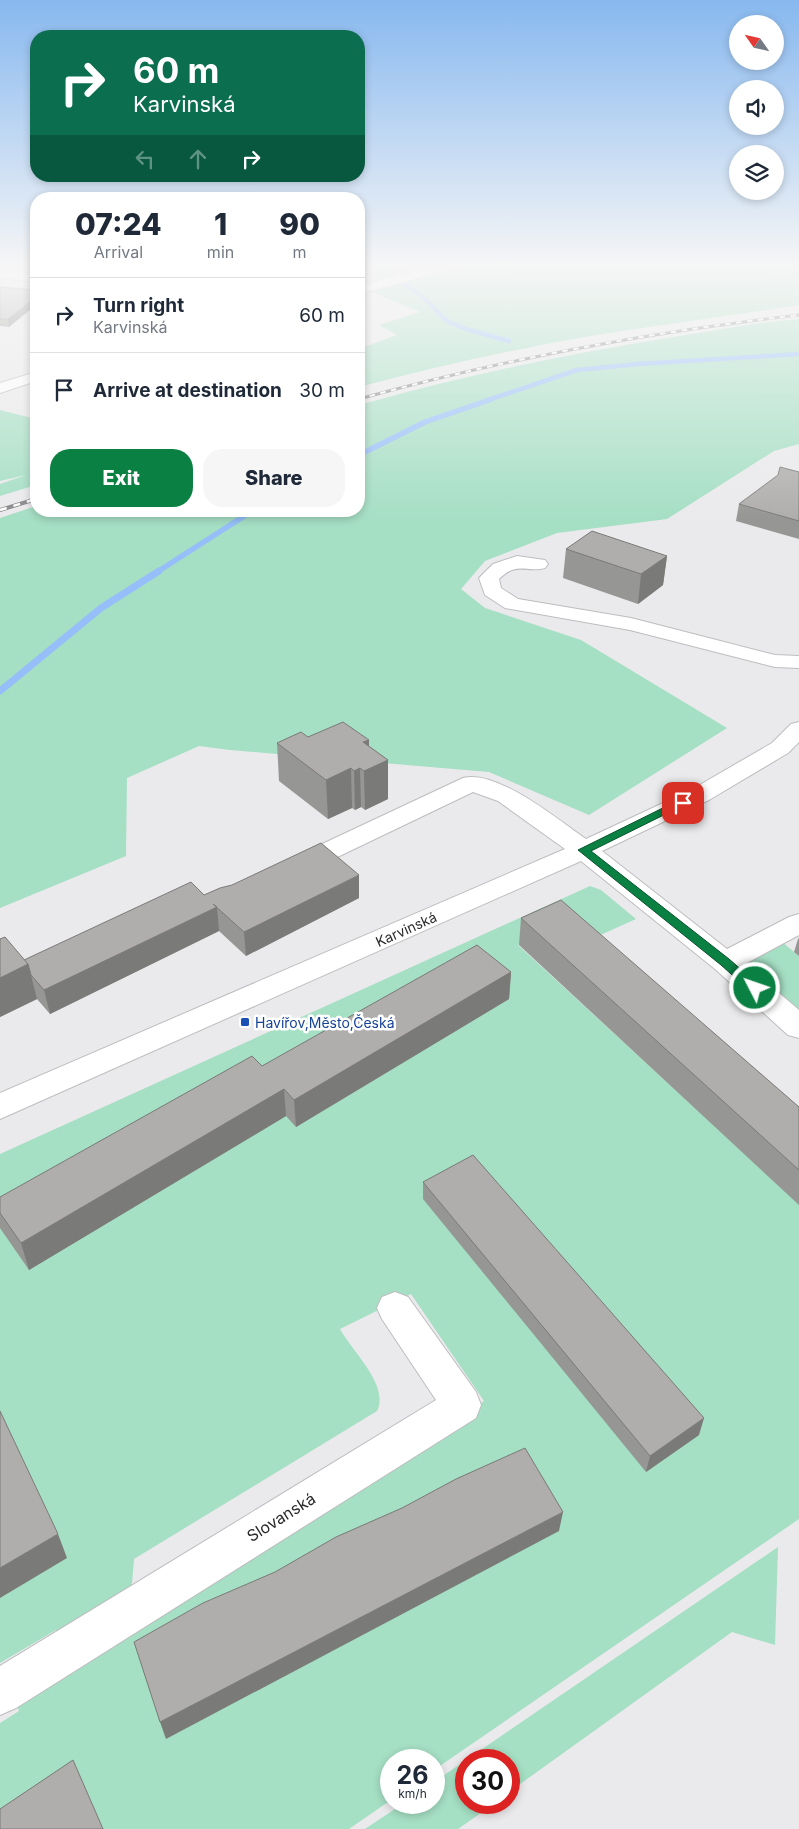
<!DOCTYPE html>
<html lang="en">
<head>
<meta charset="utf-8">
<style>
	body { margin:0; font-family:Inter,sans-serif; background:#f6f6f7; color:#1f2937; height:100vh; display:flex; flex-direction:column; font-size:19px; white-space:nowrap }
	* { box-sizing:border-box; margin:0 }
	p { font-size:16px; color:#747a83 }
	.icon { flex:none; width:28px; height:28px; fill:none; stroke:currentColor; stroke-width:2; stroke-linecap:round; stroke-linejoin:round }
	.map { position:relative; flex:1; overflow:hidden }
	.side { position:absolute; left:30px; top:192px; width:335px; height:325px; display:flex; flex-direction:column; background:#fff; border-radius:20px; box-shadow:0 2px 8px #0003 }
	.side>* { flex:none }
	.top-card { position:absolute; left:30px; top:30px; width:335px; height:152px; border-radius:20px; box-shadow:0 2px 8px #0003; background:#0b6e4f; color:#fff; overflow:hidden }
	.needle { width:32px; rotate:304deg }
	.fabs { position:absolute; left:729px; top:15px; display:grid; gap:10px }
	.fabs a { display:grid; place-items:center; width:55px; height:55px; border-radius:50%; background:#fff; box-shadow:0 2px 8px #0003; font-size:25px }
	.speed { position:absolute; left:380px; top:1749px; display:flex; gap:10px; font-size:25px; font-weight:700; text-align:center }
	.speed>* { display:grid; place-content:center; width:65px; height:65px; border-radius:50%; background:#fff; box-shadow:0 2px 8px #0003; line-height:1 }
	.speed small { font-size:12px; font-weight:400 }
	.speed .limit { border:8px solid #d22; background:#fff; color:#111 }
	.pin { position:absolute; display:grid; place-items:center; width:42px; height:42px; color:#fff; margin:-21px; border-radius:10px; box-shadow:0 2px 8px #0006 }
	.me { position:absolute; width:55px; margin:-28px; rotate:311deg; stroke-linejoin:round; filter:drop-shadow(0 0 4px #0008) }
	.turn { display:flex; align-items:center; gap:18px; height:105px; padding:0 20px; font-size:22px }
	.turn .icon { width:65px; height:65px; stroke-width:2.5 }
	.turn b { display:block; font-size:35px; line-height:42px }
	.lanes { display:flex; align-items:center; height:48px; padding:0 20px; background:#0003; justify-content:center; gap:25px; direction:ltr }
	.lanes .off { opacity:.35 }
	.eta { display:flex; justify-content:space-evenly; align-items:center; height:85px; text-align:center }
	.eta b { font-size:30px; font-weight:800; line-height:35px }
	.action { display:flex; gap:10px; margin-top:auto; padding:10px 20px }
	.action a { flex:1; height:58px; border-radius:20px; background:#0b8043; color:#fff; font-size:20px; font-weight:800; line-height:58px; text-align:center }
	.action a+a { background:#f6f6f7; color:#1f2937 }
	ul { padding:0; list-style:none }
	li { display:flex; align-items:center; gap:15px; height:75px; padding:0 20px; border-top:1px solid #e0e1e3 }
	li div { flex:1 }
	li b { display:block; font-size:19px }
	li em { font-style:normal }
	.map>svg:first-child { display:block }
</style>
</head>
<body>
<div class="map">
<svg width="799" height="1829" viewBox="0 0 799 1829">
	<rect width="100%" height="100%" fill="#eaeaec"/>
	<g fill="#a5dfc4">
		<path d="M 366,263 L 436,263 L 378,279 Z"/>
		<path d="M 465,263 L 799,263 L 799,305 C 731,316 664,324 596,335 C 516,349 437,366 359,387 L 359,349 L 397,335 L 379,325 L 420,312 L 367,290 Z"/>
		<path d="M 799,319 L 799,444 L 774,451 L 667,519 L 557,533 L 485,561 L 461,589 L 485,608 L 581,640 L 727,728 L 589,815 L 489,772 L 230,750 L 199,746 L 127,778 L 126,856 L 0,908 L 0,518 L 36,506 L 36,511 L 359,511 L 359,405 C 467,375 575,352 686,335 C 724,329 761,322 799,319 Z"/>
		<path d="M 0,410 L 36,419 L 36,485 L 0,496 L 0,484 L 26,475 L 0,481 Z"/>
		<path d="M 590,886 L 601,890 L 636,919 L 578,945 L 556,926 L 518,945 L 799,1204 L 799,1519 L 434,1770 L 434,1760 L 391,1760 L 391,1800 L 349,1829 L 0,1829 L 0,1723 L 19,1711 L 14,1697 L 484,1401 L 411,1294 L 340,1329 C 352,1351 390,1386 377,1411 L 134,1559 L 131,1596 L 61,1639 L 56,1630 L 0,1663 L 0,1154 Z"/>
		<path d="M 776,937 L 799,956 L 799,1023 L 734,963 Z"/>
		<path d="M 778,1547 L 775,1645 L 732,1632 L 509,1792 L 509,1760 L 466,1760 Z"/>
		<path d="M 466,1760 L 466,1802 L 495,1803 L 458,1829 L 365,1829 L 404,1803 L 434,1802 L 434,1782 Z"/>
	</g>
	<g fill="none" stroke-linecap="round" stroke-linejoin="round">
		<g stroke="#96bff9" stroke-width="4.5">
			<path d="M 384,263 L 394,278 L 422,296 L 447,321 L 466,329 L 509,341"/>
			<path d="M 488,400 L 577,370 L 638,364 L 799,354"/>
		</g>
		<g stroke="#96bff9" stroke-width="5.5">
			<path d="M 359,455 L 425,422 L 492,399"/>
			<path d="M 157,572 L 252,511"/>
		</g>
		<path stroke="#96bff9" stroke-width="7" d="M 0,691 L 101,608 L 159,571"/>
		<g stroke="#bdbdbf" stroke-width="2">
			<g id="minor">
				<path d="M 443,263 L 464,263 L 462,266 L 359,294 L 359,286 Z"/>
				<path d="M 0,270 L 36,274 L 36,282 L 0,278 Z"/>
				<path d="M 36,372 L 36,381 L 0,393 L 0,383 Z"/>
				<path d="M 517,556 L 545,560 L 548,564 L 545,568 C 525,573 517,561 499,579 L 501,588 L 518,599 L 631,618 L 775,655 L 799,656 L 799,668 L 775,667 L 630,630 L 505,608 L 485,595 L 479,578 L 493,564 Z"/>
				<path d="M 799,722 L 799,742 L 788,753 L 709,800 L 602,851 L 727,949 L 789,917 L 799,914 L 799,935 L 745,964 L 799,1010 L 799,1038 L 788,1035 L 715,969 L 581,861 L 0,1119 L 0,1093 L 565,849 L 498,801 L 473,792 L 304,873 L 295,875 L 286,873 L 282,867 L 286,861 L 463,778 C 497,769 558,820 586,839 L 691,790 L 772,743 L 791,724 Z"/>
				<path d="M 395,1292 L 408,1297 L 476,1392 L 481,1405 L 476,1418 L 16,1708 L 0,1715 L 0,1666 L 436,1400 L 382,1319 L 377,1308 L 382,1297 Z"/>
			</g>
		</g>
		<use href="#minor" fill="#fff" fill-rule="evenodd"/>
		<g stroke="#89898b" stroke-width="3">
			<path id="rail-far1" d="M 359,399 C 504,359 650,332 799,315"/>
		</g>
		<g stroke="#89898b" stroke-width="4">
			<path id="rail" d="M 0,510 L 36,499"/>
		</g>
		<use href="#rail-far1" stroke="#fff" stroke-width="2" stroke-dasharray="5.5" stroke-linecap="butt"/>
		<use href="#rail" stroke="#fff" stroke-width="2.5" stroke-dasharray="7" stroke-linecap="butt"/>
	</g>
	<g fill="#969694">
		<path d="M 0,287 L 36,290 L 9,327 L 0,326 Z"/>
		<path d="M 799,472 L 799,539 L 736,521 L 739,504 Z"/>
		<path d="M 566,549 L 667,556 L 663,585 L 638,604 L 563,578 Z"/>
		<path d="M 308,737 L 369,746 L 388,760 L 388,799 L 365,810 L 361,807 L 355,810 L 352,808 L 328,819 L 279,781 L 277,743 Z"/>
		<path d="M 204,895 L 359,898 L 246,956 L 219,931 L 50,1014 L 37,999 L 0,1017 L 0,939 L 24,960 Z"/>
		<path d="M 521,918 L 799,1107 L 799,1205 L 519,945 Z"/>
		<path d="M 799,938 L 799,956 L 794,952 L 798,939 Z"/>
		<path d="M 511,972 L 509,999 L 296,1127 L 286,1116 L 29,1270 L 0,1228 L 0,1197 L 262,1066 Z"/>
		<path d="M 423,1182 L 699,1435 L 646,1472 L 423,1199 Z"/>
	</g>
	<g fill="#7a7a78">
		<path d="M 36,297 L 36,305 L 9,327 L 8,319 Z"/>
		<path d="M 667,556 L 663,585 L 638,604 L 641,574 Z"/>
		<path d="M 369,740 L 369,768 L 388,760 L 388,799 L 365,810 L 363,742 Z"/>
		<path d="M 351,768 L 352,808 L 328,819 L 326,780 Z"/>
		<path d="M 360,768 L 361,807 L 355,810 L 354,771 Z"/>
		<path d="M 359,875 L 359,898 L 246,956 L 244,932 Z"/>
		<path d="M 217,907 L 219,931 L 50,1014 L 44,990 Z"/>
		<path d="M 28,964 L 37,999 L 0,1017 L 0,978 Z"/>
		<path d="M 511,972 L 509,999 L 296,1127 L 294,1100 Z"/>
		<path d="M 284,1089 L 286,1116 L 29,1270 L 21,1243 Z"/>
		<path d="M 704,1418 L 699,1435 L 646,1472 L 650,1456 Z"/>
		<path d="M 563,1512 L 559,1531 L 166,1739 L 160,1722 Z"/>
		<path d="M 58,1534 L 67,1558 L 0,1598 L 0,1568 Z"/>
	</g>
	<g fill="#afaeac" stroke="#7a7a78">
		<path d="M 0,287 L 36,290 L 36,297 L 8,319 L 0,319 Z"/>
		<path d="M 780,467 L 799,472 L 799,521 L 739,504 L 778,475 Z"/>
		<path d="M 592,531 L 667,556 L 641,574 L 566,549 Z"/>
		<path d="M 343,722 L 369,740 L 363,742 L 388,760 L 364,771 L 360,768 L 354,771 L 351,768 L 326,780 L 277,743 L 301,732 L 308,737 Z"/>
		<path d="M 321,843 L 359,875 L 244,932 L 213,904 L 217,907 L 44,990 L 31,975 L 28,964 L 24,960 L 191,882 L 204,895 L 220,888 L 232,885 Z"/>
		<path d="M 561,900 L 799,1107 L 799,1170 L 521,918 Z"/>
		<path d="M 5,937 L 28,964 L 0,978 L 0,939 Z"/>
		<path d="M 477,945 L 511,972 L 294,1100 L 284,1089 L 21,1243 L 0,1213 L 0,1197 L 252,1056 L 262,1066 Z"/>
		<path d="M 473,1155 L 704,1418 L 650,1456 L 423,1182 Z"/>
		<path d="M 0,1411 L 58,1534 L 0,1568 Z"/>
		<path d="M 525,1448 L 563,1512 L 160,1722 L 134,1642 L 203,1603 L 275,1572 L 336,1537 L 402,1508 L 456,1479 Z"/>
		<path d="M 73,1760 L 103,1829 L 0,1829 L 0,1809 Z"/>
	</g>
	<linearGradient id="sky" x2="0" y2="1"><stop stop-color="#87b8ef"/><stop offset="0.51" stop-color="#f6f6f6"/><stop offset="1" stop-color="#f6f6f6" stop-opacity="0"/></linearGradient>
	<rect width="799" height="519" fill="url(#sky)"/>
	<path fill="#0b8043" stroke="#07532c" d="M 679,800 L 683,800 L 688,803 L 591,851 L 729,959 L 759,985 L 761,988 L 759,991 L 750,991 L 721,965 L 578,850 Z"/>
	<rect fill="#1a4fb4" stroke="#fff" stroke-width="2" x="240" y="1017" width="10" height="10" rx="2.5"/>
	<g text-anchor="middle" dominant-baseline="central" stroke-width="5" stroke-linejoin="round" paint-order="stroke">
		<g font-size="14" fill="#29292a" stroke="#fff">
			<text transform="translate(406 929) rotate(-24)">Karvinská</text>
		</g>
		<g font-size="14" fill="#164399" stroke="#fff" text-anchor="start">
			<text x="255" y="1022">Havířov,Město,Česká</text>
		</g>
		<g font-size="16" fill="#29292a" stroke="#fff">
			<text transform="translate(281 1517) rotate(-32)">Slovanská</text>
		</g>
	</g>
</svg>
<div class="fabs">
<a><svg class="needle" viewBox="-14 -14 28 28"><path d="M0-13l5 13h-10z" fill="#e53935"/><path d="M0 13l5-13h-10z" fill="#747a83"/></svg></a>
<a><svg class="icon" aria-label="sound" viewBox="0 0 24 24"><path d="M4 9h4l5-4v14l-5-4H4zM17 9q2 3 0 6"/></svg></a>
<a><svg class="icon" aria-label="layers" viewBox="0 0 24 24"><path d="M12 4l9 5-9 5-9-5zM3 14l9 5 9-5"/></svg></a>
</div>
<div class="speed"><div>26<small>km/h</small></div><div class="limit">30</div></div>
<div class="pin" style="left:683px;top:803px;background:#d93025"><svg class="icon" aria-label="arrive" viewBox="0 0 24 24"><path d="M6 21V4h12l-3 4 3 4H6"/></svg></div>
<svg class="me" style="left:755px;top:988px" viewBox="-20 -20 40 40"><circle r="17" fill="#0b8043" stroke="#fff" stroke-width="3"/><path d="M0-11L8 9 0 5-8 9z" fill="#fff"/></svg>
<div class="top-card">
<div class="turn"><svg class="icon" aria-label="right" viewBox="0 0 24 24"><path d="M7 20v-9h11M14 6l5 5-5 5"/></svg><div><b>60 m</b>Karvinská</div></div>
<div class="lanes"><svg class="icon off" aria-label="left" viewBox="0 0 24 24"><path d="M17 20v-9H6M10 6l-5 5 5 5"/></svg><svg class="icon off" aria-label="ahead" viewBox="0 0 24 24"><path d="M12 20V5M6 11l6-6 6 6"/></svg><svg class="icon" aria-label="right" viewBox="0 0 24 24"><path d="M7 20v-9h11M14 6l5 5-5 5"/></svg></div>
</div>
<section class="side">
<div class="eta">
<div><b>07:24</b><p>Arrival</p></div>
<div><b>1</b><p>min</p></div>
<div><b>90</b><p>m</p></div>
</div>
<ul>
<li><svg class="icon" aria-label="right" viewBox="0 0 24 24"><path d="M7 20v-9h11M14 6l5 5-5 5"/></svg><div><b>Turn right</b><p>Karvinská</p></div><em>60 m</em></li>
<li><svg class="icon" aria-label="arrive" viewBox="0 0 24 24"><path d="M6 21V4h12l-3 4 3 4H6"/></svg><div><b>Arrive at destination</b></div><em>30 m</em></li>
</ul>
<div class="action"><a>Exit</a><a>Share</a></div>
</section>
</div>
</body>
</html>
